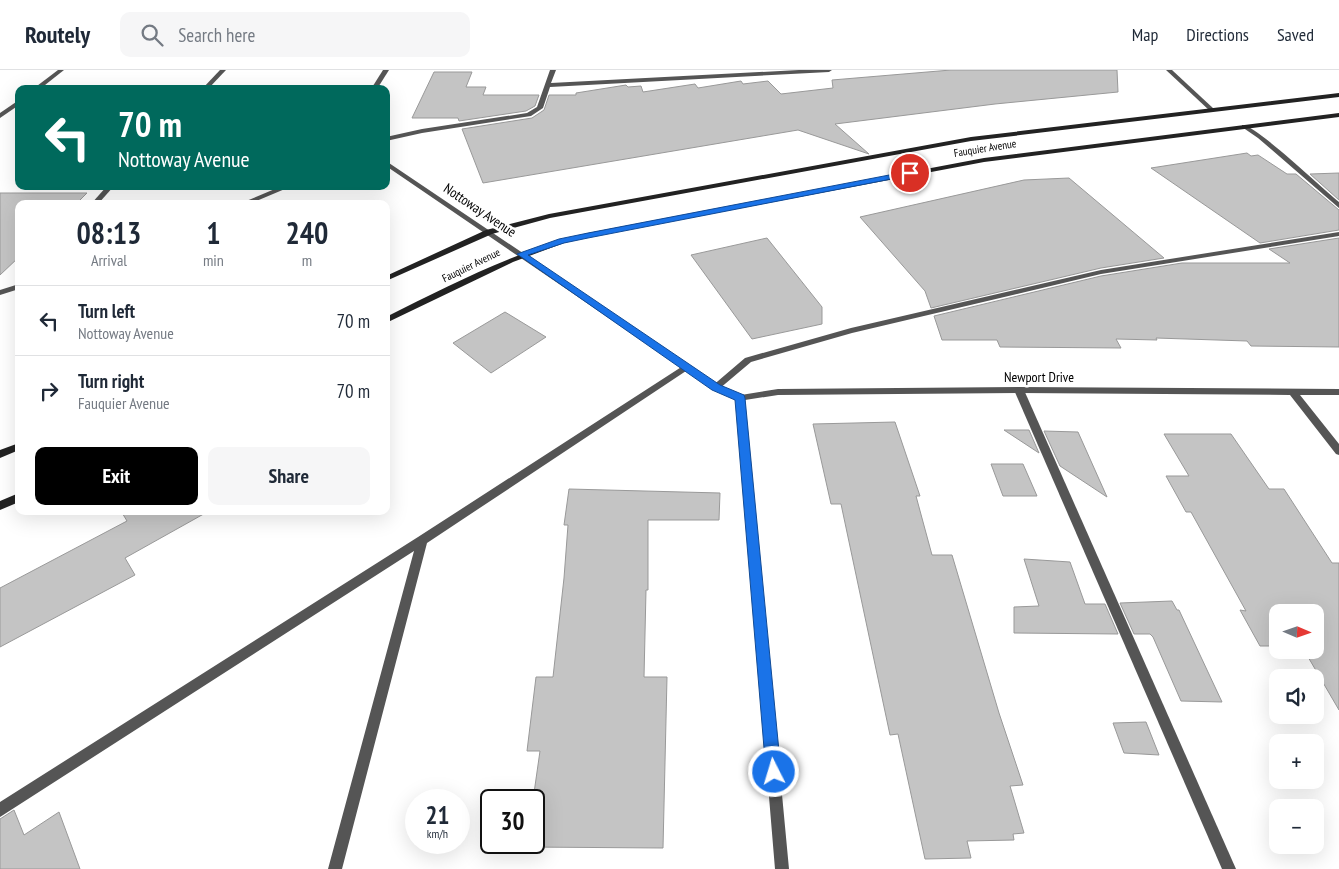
<!DOCTYPE html>
<html lang="en">
<head>
<meta charset="utf-8">
<style>
	body { margin:0; font-family:"PT Sans Narrow",sans-serif; background:#f6f6f7; color:#1f2937; height:100vh; display:flex; flex-direction:column; font-size:19px; white-space:nowrap }
	* { box-sizing:border-box; margin:0 }
	p { font-size:16px; color:#747a83 }
	.icon { flex:none; width:28px; height:28px; fill:none; stroke:currentColor; stroke-width:2; stroke-linecap:round; stroke-linejoin:round }
	.map { position:relative; flex:1; overflow:hidden }
	.side { position:absolute; left:15px; top:130px; width:375px; height:315px; display:flex; flex-direction:column; background:#fff; border-radius:10px; box-shadow:0 5px 20px #0002 }
	.side>* { flex:none }
	.hud { position:absolute; left:15px; top:15px; width:375px; height:105px; border-radius:10px; box-shadow:0 5px 20px #0002; background:#00695c; color:#fff; overflow:hidden }
	.needle { width:32px; rotate:92deg }
	.tools { position:absolute; left:1269px; top:534px; display:grid; gap:10px }
	.tools a { display:grid; place-items:center; width:55px; height:55px; border-radius:10px; background:#fff; box-shadow:0 5px 20px #0002; font-size:25px }
	.speed { position:absolute; left:405px; top:719px; display:flex; gap:10px; font-size:25px; font-weight:700; text-align:center }
	.speed>* { display:grid; place-content:center; width:65px; height:65px; border-radius:50%; background:#fff; box-shadow:0 5px 20px #0002; line-height:1 }
	.speed small { font-size:12px; font-weight:400 }
	.speed .limit { border:2px solid #111; border-radius:8px; background:#fff; color:#111 }
	.pin { position:absolute; display:grid; place-items:center; width:42px; height:42px; color:#fff; margin:-21px; border:2px solid #fff; border-radius:50%; box-shadow:0 1px 5px #0007 }
	.me { position:absolute; width:55px; margin:-28px; rotate:355deg; stroke-linejoin:round; filter:drop-shadow(0 0 4px #0008) }
	.turn { display:flex; align-items:center; gap:18px; height:105px; padding:0 20px; font-size:22px }
	.turn .icon { width:65px; height:65px; stroke-width:2.5 }
	.turn b { display:block; font-size:35px; line-height:42px }
	.eta { display:flex; justify-content:space-evenly; align-items:center; height:85px; text-align:center }
	.eta b { font-size:30px; font-weight:700; line-height:35px }
	.button { display:flex; gap:10px; margin-top:auto; padding:10px 20px }
	.button a { flex:1; height:58px; border-radius:10px; background:#000; color:#fff; font-size:20px; font-weight:700; line-height:58px; text-align:center }
	.button a+a { background:#f6f6f7; color:#1f2937 }
	ul { padding:0; list-style:none }
	li { display:flex; align-items:center; gap:15px; height:70px; padding:0 20px; border-top:1px solid #e0e1e3 }
	li div { flex:1 }
	li b { display:block; font-size:19px }
	li em { font-style:normal }
	header { display:flex; align-items:center; gap:30px; box-sizing:border-box; height:70px; padding:0 25px; background:#fff; border-bottom:1px solid #e0e1e3 }
	header strong { font-size:24px }
	nav { display:flex; gap:28px; margin-inline-start:auto; font-size:18px }
	.search { width:350px; height:45px; background:#f6f6f7; display:flex; align-items:center; gap:12px; box-sizing:border-box; padding:0 18px; border-radius:10px; color:#747a83; font-size:19px }
	.map>svg:first-child { display:block }
</style>
</head>
<body>
<header>
<strong>Routely</strong>
<div class="search"><svg class="icon" aria-label="search" viewBox="0 0 24 24"><circle cx="10" cy="10" r="6"/><path d="M15 15l6 6"/></svg>Search here</div>
<nav><a>Map</a><a>Directions</a><a>Saved</a></nav>
</header>
<div class="map">
<svg width="1339" height="799" viewBox="0 0 1339 799">
	<rect width="100%" height="100%" fill="#fff"/>
	<g fill="#c4c4c4" stroke="#999">
		<path d="M 951,0 L 1117,0 L 1118,22 L 995,34 L 835,54 L 869,84 L 798,60 L 483,113 L 462,59 L 532,48 L 544,40 L 549,25 L 576,25 L 576,23 L 626,15 L 628,17 L 641,16 L 643,22 L 695,14 L 698,18 L 741,11 L 743,14 L 768,11 L 781,24 L 833,18 L 832,10 Z"/>
		<path d="M 434,2 L 472,2 L 466,17 L 486,17 L 483,25 L 539,25 L 535,36 L 526,41 L 459,51 L 458,48 L 412,48 Z"/>
		<path d="M 1247,83 L 1251,86 L 1258,85 L 1287,104 L 1296,104 L 1339,140 L 1339,160 L 1260,173 L 1151,98 Z"/>
		<path d="M 1339,103 L 1339,130 L 1310,104 Z"/>
		<path d="M 1069,108 L 1164,188 L 1101,198 L 931,238 L 925,221 L 860,147 L 1024,110 Z"/>
		<path d="M 0,123 L 87,123 L 76,134 L 19,134 L 19,187 L 0,205 Z"/>
		<path d="M 767,168 L 822,237 L 822,254 L 752,269 L 691,185 Z"/>
		<path d="M 1339,168 L 1339,277 L 1251,276 L 1247,271 L 1156,268 L 1157,270 L 1116,269 L 1121,278 L 1000,277 L 997,270 L 942,270 L 934,246 L 1101,206 L 1182,193 L 1290,193 L 1269,179 Z"/>
		<path d="M 505,242 L 546,267 L 491,303 L 453,273 Z"/>
		<path d="M 895,352 L 920,426 L 916,426 L 932,485 L 952,485 L 999,643 L 1023,715 L 1010,716 L 1024,763 L 1013,764 L 1014,770 L 967,771 L 971,788 L 925,789 L 898,664 L 890,665 L 841,434 L 831,434 L 813,354 Z"/>
		<path d="M 1004,360 L 1029,360 L 1039,383 Z"/>
		<path d="M 1044,361 L 1078,362 L 1107,427 L 1060,396 Z"/>
		<path d="M 1164,364 L 1231,364 L 1269,419 L 1284,419 L 1332,493 L 1339,493 L 1339,640 L 1304,580 L 1315,580 L 1315,542 L 1278,542 L 1278,576 L 1260,576 L 1240,540 L 1246,541 L 1191,442 L 1186,442 L 1166,406 L 1189,406 Z"/>
		<path d="M 991,394 L 1023,394 L 1037,426 L 1003,426 Z"/>
		<path d="M 569,419 L 720,423 L 719,450 L 648,450 L 648,520 L 646,520 L 644,607 L 667,607 L 663,778 L 526,777 L 527,772 L 534,772 L 533,730 L 540,681 L 527,681 L 536,607 L 553,607 L 564,508 L 568,455 L 564,455 Z"/>
		<path d="M 121,441 L 209,441 L 125,488 L 135,505 L 0,577 L 0,518 L 127,451 Z"/>
		<path d="M 1024,489 L 1070,492 L 1085,534 L 1105,534 L 1118,564 L 1014,563 L 1014,537 L 1039,536 Z"/>
		<path d="M 1172,531 L 1177,540 L 1179,540 L 1222,632 L 1181,631 L 1153,567 L 1150,564 L 1134,564 L 1120,533 Z"/>
		<path d="M 1146,652 L 1159,685 L 1124,683 L 1113,653 Z"/>
		<path d="M 14,740 L 24,765 L 59,742 L 80,799 L 0,799 L 0,749 Z"/>
	</g>
	<g fill="none" stroke-linecap="round" stroke-linejoin="round">
		<g fill="#555" fill-rule="evenodd">
			<path d="M 220,0 L 226,0 L 208,19 L 202,19 Z"/>
			<path d="M 550,0 L 556,0 L 551,13 L 799,0 L 832,0 L 829,2 L 550,17 L 543,38 L 531,46 L 422,63 L 386,71 L 386,67 L 422,59 L 527,43 L 537,37 Z"/>
			<path d="M 1166,0 L 1172,0 L 1214,39 L 1214,41 L 1210,41 Z"/>
			<path d="M 1242,55 C 1255,54 1324,120 1339,132 L 1339,138 L 1258,68 L 1242,57 Z"/>
			<path d="M 107,116 L 114,116 L 98,134 L 91,134 Z"/>
			<path d="M 282,116 L 292,116 L 249,134 L 239,134 Z"/>
			<path d="M 1339,162 L 1339,166 L 1101,204 L 852,263 L 751,292 L 719,319 L 713,319 L 711,317 L 745,288 L 851,258 L 1101,200 Z"/>
			<path d="M 19,214 L 19,219 L 0,225 L 0,220 Z"/>
			<path d="M 686,294 L 690,297 L 689,299 L 427,473 L 342,799 L 328,799 L 414,481 L 0,747 L 0,732 L 418,467 Z"/>
			<path d="M 1019,317 L 1024,320 L 1236,799 L 1222,799 L 1014,320 Z"/>
		</g>
		<g fill="#555" fill-rule="evenodd">
			<path d="M 58,0 L 64,0 L 40,19 L 33,19 Z"/>
			<path d="M 383,0 L 389,0 L 377,19 L 371,19 Z"/>
			<path d="M 19,30 L 19,35 L 0,48 L 0,43 Z"/>
			<path d="M 386,91 L 719,315 L 741,325 L 778,319 L 1019,317 L 1339,319 L 1339,325 L 1300,325 L 1339,374 L 1339,385 L 1336,384 L 1290,325 L 1019,323 L 778,325 L 745,330 L 789,799 L 775,799 L 736,330 L 713,319 L 386,96 Z"/>
		</g>
		<g fill="#222" fill-rule="evenodd">
			<path d="M 1339,23 L 1339,27 L 971,71 L 550,148 L 492,164 L 386,211 L 386,206 L 486,160 L 549,144 L 971,67 Z"/>
			<path d="M 1339,43 L 1339,47 L 984,92 L 588,167 L 564,173 L 513,192 L 386,253 L 386,247 C 452,214 516,181 588,163 L 984,88 Z"/>
			<path d="M 19,373 L 19,380 L 0,388 L 0,380 Z"/>
			<path d="M 19,423 L 19,432 L 0,440 L 0,431 Z"/>
		</g>
	</g>
	<path fill="#1a73e8" stroke="#114b97" d="M 910,101 L 913,103 L 912,105 L 588,168 L 564,173 L 528,185 L 720,315 L 744,325 L 745,328 L 781,702 L 779,708 L 774,710 L 768,708 L 766,702 L 735,330 L 712,320 L 517,184 L 559,169 L 588,163 Z"/>
	<g text-anchor="middle" dominant-baseline="central" stroke-width="5" stroke-linejoin="round" paint-order="stroke">
		<g font-size="11" fill="#000" stroke="#fff">
			<text transform="translate(985 78) rotate(-9)">Fauquier Avenue</text>
			<text transform="translate(471 195) rotate(-26)">Fauquier Avenue</text>
		</g>
		<g font-size="14" fill="#000" stroke="#fff">
			<text transform="translate(480 140) rotate(34)">Nottoway Avenue</text>
			<text x="1039" y="307">Newport Drive</text>
		</g>
	</g>
</svg>
<div class="tools">
<a><svg class="needle" viewBox="-14 -14 28 28"><path d="M0-13l5 13h-10z" fill="#e53935"/><path d="M0 13l5-13h-10z" fill="#747a83"/></svg></a>
<a><svg class="icon" aria-label="sound" viewBox="0 0 24 24"><path d="M4 9h4l5-4v14l-5-4H4zM17 9q2 3 0 6"/></svg></a>
<a>+</a>
<a>−</a>
</div>
<div class="speed"><div>21<small>km/h</small></div><div class="limit">30</div></div>
<div class="pin" style="left:910px;top:103px;background:#d93025"><svg class="icon" aria-label="arrive" viewBox="0 0 24 24"><path d="M6 21V4h12l-3 4 3 4H6"/></svg></div>
<svg class="me" style="left:774px;top:702px" viewBox="-20 -20 40 40"><circle r="17" fill="#1a73e8" stroke="#fff" stroke-width="3"/><path d="M0-11L8 9 0 5-8 9z" fill="#fff"/></svg>
<div class="hud">
<div class="turn"><svg class="icon" aria-label="left" viewBox="0 0 24 24"><path d="M17 20v-9H6M10 6l-5 5 5 5"/></svg><div><b>70 m</b>Nottoway Avenue</div></div>
</div>
<section class="side">
<div class="eta">
<div><b>08:13</b><p>Arrival</p></div>
<div><b>1</b><p>min</p></div>
<div><b>240</b><p>m</p></div>
</div>
<ul>
<li><svg class="icon" aria-label="left" viewBox="0 0 24 24"><path d="M17 20v-9H6M10 6l-5 5 5 5"/></svg><div><b>Turn left</b><p>Nottoway Avenue</p></div><em>70 m</em></li>
<li><svg class="icon" aria-label="right" viewBox="0 0 24 24"><path d="M7 20v-9h11M14 6l5 5-5 5"/></svg><div><b>Turn right</b><p>Fauquier Avenue</p></div><em>70 m</em></li>
</ul>
<div class="button"><a>Exit</a><a>Share</a></div>
</section>
</div>
</body>
</html>
